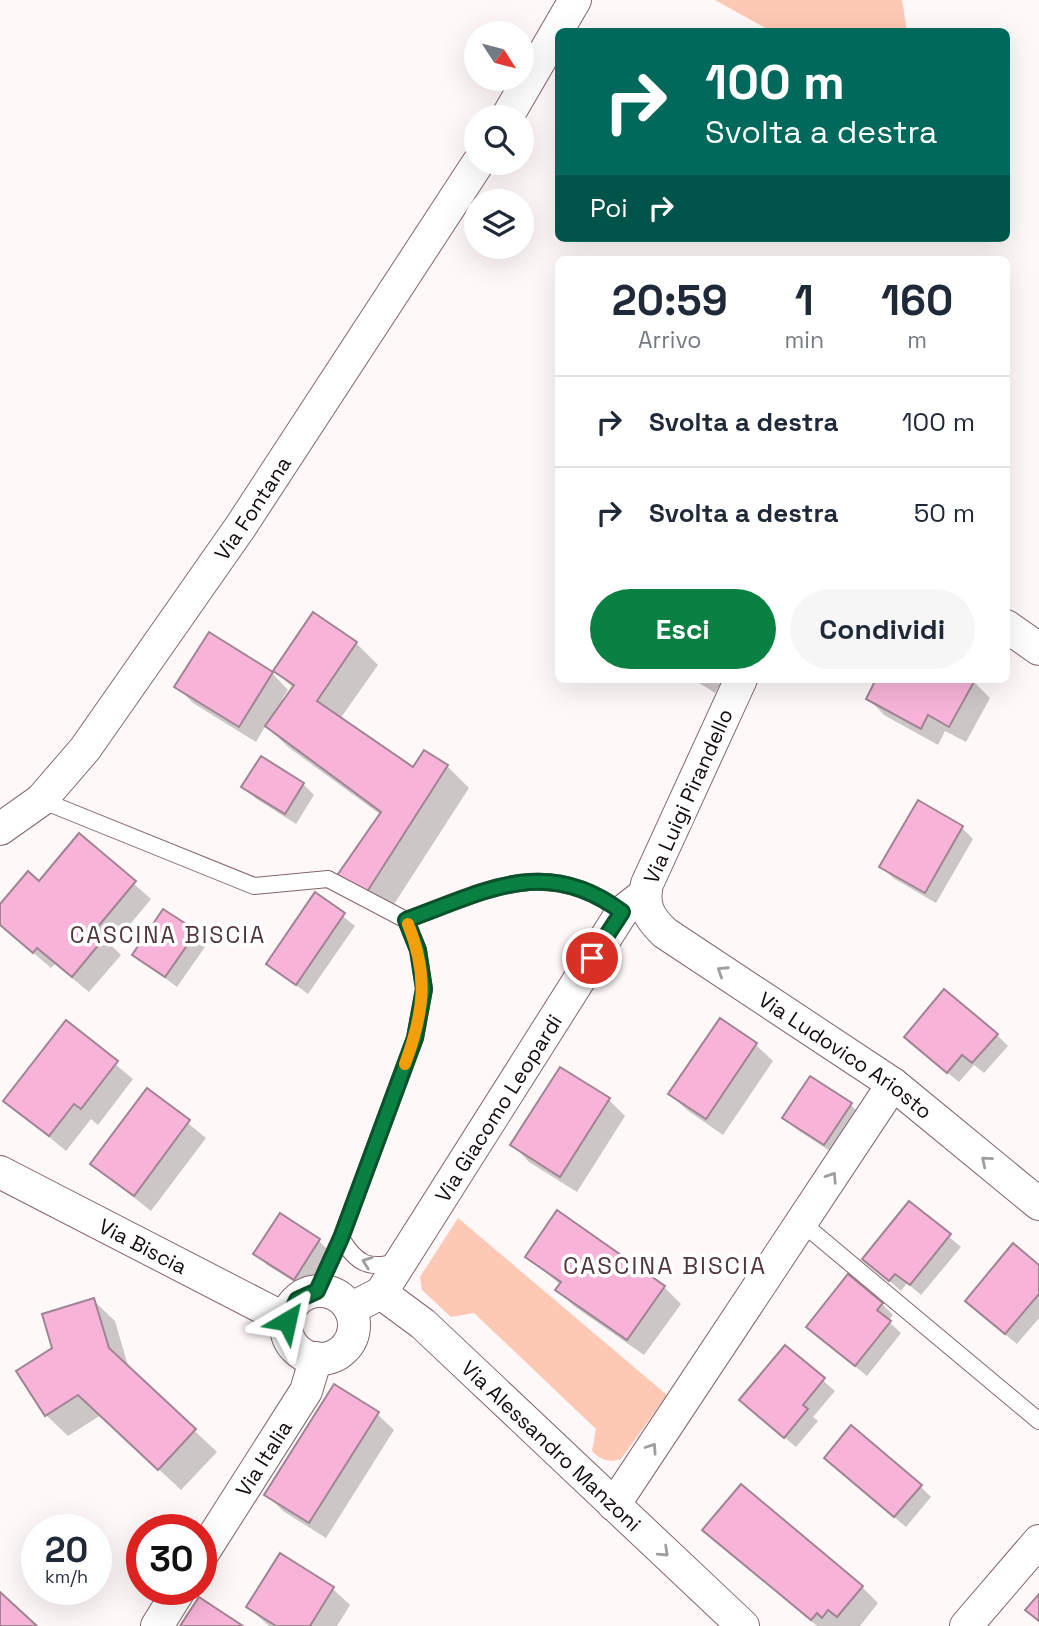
<!DOCTYPE html>
<html lang="it">
<head>
<meta charset="utf-8">
<style>
	body { margin:0; font-family:"Space Grotesk",sans-serif; background:#f6f6f7; color:#1f2937; height:100vh; display:flex; flex-direction:column; font-size:26px; white-space:nowrap }
	* { box-sizing:border-box; margin:0 }
	p { font-size:23px; color:#747a83 }
	.icon { flex:none; width:38px; height:38px; fill:none; stroke:currentColor; stroke-width:2; stroke-linecap:round; stroke-linejoin:round }
	.map { position:relative; flex:1; overflow:hidden }
	.side { position:absolute; left:555px; top:256px; width:455px; height:427px; display:flex; flex-direction:column; background:#fff; border-radius:10px; box-shadow:0 7px 28px #0002 }
	.side>* { flex:none }
	.top-card { position:absolute; left:555px; top:28px; width:455px; height:214px; border-radius:10px; box-shadow:0 7px 28px #0002; background:#00695c; color:#fff; overflow:hidden }
	.needle { width:46px; rotate:126deg }
	.controls { position:absolute; left:464px; top:21px; display:grid; gap:14px }
	.controls a { display:grid; place-items:center; width:70px; height:70px; border-radius:50%; background:#fff; box-shadow:0 7px 28px #0002; font-size:35px }
	.speed { position:absolute; left:21px; top:1514px; display:flex; gap:14px; font-size:35px; font-weight:700; text-align:center }
	.speed>* { display:grid; place-content:center; width:91px; height:91px; border-radius:50%; background:#fff; box-shadow:0 7px 28px #0002; line-height:1 }
	.speed small { font-size:18px; font-weight:400 }
	.speed .limit { border:10px solid #d22; background:#fff; color:#111 }
	.pin { position:absolute; display:grid; place-items:center; width:60px; height:60px; color:#fff; margin:-30px; border:4px solid #fff; border-radius:50%; box-shadow:0 2px 7px #0007 }
	.me { position:absolute; width:77px; margin:-38px; rotate:36deg; stroke-linejoin:round; filter:drop-shadow(0 0 5px #0008) }
	.turn { display:flex; align-items:center; gap:24px; height:147px; padding:0 35px; font-size:32px }
	.turn .icon { width:91px; height:91px; stroke-width:2.5 }
	.turn b { display:block; font-size:49px; line-height:60px }
	.then { display:flex; align-items:center; height:66px; padding:0 35px; background:#0003; gap:14px; font-size:26px }
	.eta { display:flex; justify-content:space-evenly; align-items:center; height:119px; text-align:center }
	.eta b { font-size:42px; font-weight:600; line-height:49px }
	.primary-button { display:flex; gap:14px; margin-top:auto; padding:14px 35px }
	.primary-button a { flex:1; height:80px; border-radius:42px; background:#0b8043; color:#fff; font-size:28px; font-weight:600; line-height:80px; text-align:center }
	.primary-button a+a { background:#f6f6f7; color:#1f2937 }
	ul { padding:0; list-style:none }
	li { display:flex; align-items:center; gap:21px; height:91px; padding:0 35px; border-top:2px solid #e0e1e3 }
	li div { flex:1 }
	li b { display:block; font-size:26px }
	li em { font-style:normal }
	.map>svg:first-child { display:block }
</style>
</head>
<body>
<div class="map">
<svg width="1039" height="1626" viewBox="0 0 1039 1626">
	<rect width="100%" height="100%" fill="#fff8f9"/>
	<g fill="#fdc9b5">
		<path d="M 715,0 L 902,0 L 907,31 L 771,31 Z"/>
		<path d="M 458,1218 L 667,1395 L 621,1459 C 609,1463 601,1460 592,1451 L 596,1429 L 474,1313 L 451,1317 L 422,1290 L 420,1277 Z"/>
	</g>
	<g fill="#0003">
		<path d="M 356,643 L 378,665 L 340,719 L 413,769 L 447,766 L 469,788 L 387,915 L 360,898 L 381,815 L 288,747 L 266,725 L 256,742 L 193,703 L 176,686 L 272,673 L 288,690 L 282,699 L 285,701 L 294,689 L 276,671 Z"/>
		<path d="M 693,679 L 724,679 L 715,693 Z"/>
		<path d="M 878,679 L 977,679 L 975,683 L 990,698 L 966,742 L 945,731 L 938,745 L 884,715 L 868,698 Z"/>
		<path d="M 303,784 L 314,795 L 296,824 L 255,798 L 244,787 Z"/>
		<path d="M 962,828 L 973,839 L 936,903 L 893,878 L 882,867 Z"/>
		<path d="M 80,836 L 151,899 L 112,946 L 121,955 L 89,992 L 55,964 L 51,968 L 0,924 L 0,906 L 39,883 Z"/>
		<path d="M 316,895 L 355,926 L 308,994 L 268,964 Z"/>
		<path d="M 164,911 L 207,944 L 177,987 L 134,955 Z"/>
		<path d="M 66,1023 L 133,1079 L 98,1125 L 91,1119 L 66,1151 L 6,1101 Z"/>
		<path d="M 997,1035 L 1008,1046 L 984,1073 L 974,1065 L 959,1082 L 917,1048 Z"/>
		<path d="M 756,1045 L 773,1061 L 723,1135 L 687,1110 L 670,1094 Z"/>
		<path d="M 147,1090 L 206,1138 L 151,1211 L 92,1164 Z"/>
		<path d="M 608,1099 L 625,1116 L 577,1192 L 529,1162 L 513,1145 Z"/>
		<path d="M 851,1105 L 862,1116 L 836,1155 L 796,1129 L 785,1118 Z"/>
		<path d="M 909,1203 L 961,1247 L 921,1295 L 907,1283 L 901,1291 L 864,1259 Z"/>
		<path d="M 280,1216 L 319,1241 L 330,1252 L 306,1289 L 267,1265 L 256,1253 Z"/>
		<path d="M 527,1257 L 664,1287 L 681,1304 L 644,1355 L 574,1306 L 557,1290 L 561,1285 Z"/>
		<path d="M 1039,1268 L 1039,1318 L 1017,1344 L 978,1312 Z"/>
		<path d="M 93,1300 L 115,1321 L 129,1369 L 217,1452 L 181,1490 L 101,1415 L 68,1436 L 46,1415 L 54,1349 Z"/>
		<path d="M 882,1304 L 893,1315 L 888,1321 L 901,1333 L 867,1376 L 820,1338 Z"/>
		<path d="M 785,1347 L 835,1391 L 813,1417 L 818,1421 L 796,1447 L 752,1410 Z"/>
		<path d="M 377,1414 L 394,1430 L 326,1538 L 283,1511 L 266,1494 Z"/>
		<path d="M 837,1469 L 920,1486 L 931,1497 L 906,1527 Z"/>
		<path d="M 705,1530 L 862,1587 L 878,1603 L 860,1626 L 817,1626 Z"/>
		<path d="M 281,1555 L 333,1589 L 350,1605 L 337,1626 L 269,1626 L 248,1607 Z"/>
	</g>
	<g fill="#f7b4d8" stroke="#a18493" stroke-width="2">
		<path d="M 313,612 L 357,642 L 317,701 L 413,767 L 424,750 L 448,765 L 365,895 L 336,877 L 381,812 L 265,726 L 294,685 L 273,671 Z"/>
		<path d="M 209,632 L 273,672 L 239,727 L 174,687 Z"/>
		<path d="M 876,679 L 973,679 L 975,680 L 949,727 L 928,715 L 921,729 L 866,699 Z"/>
		<path d="M 261,756 L 304,783 L 285,814 L 241,787 Z"/>
		<path d="M 918,800 L 963,826 L 925,893 L 879,867 Z"/>
		<path d="M 79,833 L 136,881 L 96,929 L 105,937 L 72,977 L 37,948 L 33,953 L 0,925 L 0,904 L 28,871 L 39,881 Z"/>
		<path d="M 315,892 L 345,913 L 296,985 L 266,964 Z"/>
		<path d="M 163,909 L 197,931 L 165,977 L 132,955 Z"/>
		<path d="M 944,989 L 998,1034 L 972,1063 L 962,1055 L 947,1073 L 904,1037 Z"/>
		<path d="M 720,1018 L 757,1043 L 706,1119 L 668,1094 Z"/>
		<path d="M 66,1020 L 118,1061 L 81,1109 L 74,1104 L 49,1136 L 3,1101 Z"/>
		<path d="M 560,1067 L 610,1098 L 560,1177 L 510,1145 Z"/>
		<path d="M 810,1076 L 852,1103 L 824,1145 L 782,1118 Z"/>
		<path d="M 147,1088 L 190,1120 L 134,1196 L 90,1164 Z"/>
		<path d="M 909,1201 L 951,1234 L 910,1285 L 895,1274 L 889,1281 L 862,1259 Z"/>
		<path d="M 557,1210 L 665,1286 L 627,1340 L 555,1290 L 561,1282 L 525,1257 Z"/>
		<path d="M 280,1213 L 320,1239 L 294,1280 L 253,1254 Z"/>
		<path d="M 1013,1243 L 1039,1265 L 1039,1294 L 1005,1334 L 965,1301 Z"/>
		<path d="M 848,1274 L 883,1303 L 877,1310 L 891,1321 L 855,1366 L 806,1327 Z"/>
		<path d="M 94,1298 L 109,1348 L 196,1429 L 158,1470 L 78,1395 L 45,1416 L 16,1371 L 52,1348 L 42,1314 Z"/>
		<path d="M 785,1345 L 825,1378 L 803,1405 L 808,1409 L 784,1438 L 739,1400 Z"/>
		<path d="M 334,1384 L 379,1412 L 309,1523 L 264,1495 Z"/>
		<path d="M 851,1425 L 922,1485 L 894,1517 L 824,1458 Z"/>
		<path d="M 741,1484 L 863,1586 L 837,1617 L 828,1610 L 822,1618 L 817,1613 L 811,1620 L 702,1530 Z"/>
		<path d="M 280,1553 L 334,1587 L 310,1626 L 276,1626 L 246,1607 Z"/>
		<path d="M 0,1592 L 37,1626 L 0,1626 Z"/>
		<path d="M 1039,1594 L 1039,1621 L 1025,1610 Z"/>
		<path d="M 199,1597 L 243,1626 L 180,1626 Z"/>
	</g>
	<g fill="none" stroke-linecap="round" stroke-linejoin="round">
		<g stroke="#84666c" stroke-width="18">
			<g id="lane">
				<path d="M 41,800 L 254,886 L 328,879 L 406,920 L 418,950 L 424,989 L 415,1038 L 341,1238 L 317,1291"/>
				<path d="M 406,920 C 484,892 545,854 622,912"/>
				<path d="M 802,1223 L 1039,1421"/>
				<path d="M 341,1238 C 356,1263 369,1271 398,1261"/>
			</g>
		</g>
		<g stroke="#84666c" stroke-width="34">
			<g id="street">
				<path d="M 507,117 L 575,0"/>
				<path d="M 1006,626 L 1039,649"/>
				<path id="s1" d="M 741,679 L 647,884 C 642,906 649,918 665,933 L 893,1084 L 1039,1204"/>
				<path id="s2" d="M 0,829 L 41,800 L 85,749 L 241,526 L 478,163"/>
				<path id="s3" d="M 0,1172 L 287,1320"/>
				<circle cx="320" cy="1325" r="34"/>
				<path id="s4" d="M 381,1293 L 622,912 L 645,894"/>
				<path id="s5" d="M 350,1309 L 381,1293 L 423,1324 L 743,1626"/>
				<path d="M 614,1505 L 893,1084"/>
				<path id="s6" d="M 201,1556 L 306,1391 L 316,1358"/>
				<path d="M 157,1626 L 180,1589"/>
				<path d="M 966,1626 L 1039,1541"/>
			</g>
		</g>
		<use href="#lane" stroke="#fff" stroke-width="16"/>
		<use href="#street" stroke="#fff" stroke-width="32"/>
	</g>
	<defs><path id="oneway-chevron" d="M-2-3.5L2.5 0L-2 3.5" fill="none" stroke-width="1.6" stroke-linecap="round" stroke-linejoin="round" transform="scale(1.75)"/></defs>
	<g stroke="#a19d9e">
		<use href="#oneway-chevron" transform="translate(722 971) rotate(-147)"/>
		<use href="#oneway-chevron" transform="translate(986 1161) rotate(-140)"/>
		<use href="#oneway-chevron" transform="translate(832 1177) rotate(-57)"/>
		<use href="#oneway-chevron" transform="translate(367 1262) rotate(-161)"/>
		<use href="#oneway-chevron" transform="translate(652 1448) rotate(-56)"/>
		<use href="#oneway-chevron" transform="translate(664 1552) rotate(43)"/>
	</g>
	<g fill="none" stroke-linecap="round" stroke-linejoin="round">
		<g stroke="#07532c" stroke-width="18">
			<path id="route" d="M 287,1321 L 297,1300 L 317,1291 L 341,1238 L 415,1038 L 424,989 L 418,950 L 406,920 C 484,892 546,854 622,912 L 592,958"/>
		</g>
		<use href="#route" stroke="#0b8043" stroke-width="12"/>
		<path stroke="#f59e0b" stroke-width="12" d="M 405,1064 C 424,1012 429,976 408,924"/>
	</g>
	<g text-anchor="middle" dominant-baseline="central" stroke-width="7" stroke-linejoin="round" paint-order="stroke">
		<g font-size="21" fill="#150a0d" stroke="#fff">
			<text stroke="none"><textPath href="#s2" startOffset="411">Via Fontana</textPath></text>
			<text transform="translate(688 796) rotate(-66)">Via Luigi Pirandello</text>
			<text stroke="none"><textPath href="#s1" startOffset="499">Via Ludovico Ariosto</textPath></text>
			<text stroke="none"><textPath href="#s4" startOffset="219">Via Giacomo Leopardi</textPath></text>
			<text stroke="none"><textPath href="#s3" startOffset="161">Via Biscia</textPath></text>
			<text stroke="none"><textPath href="#s5" startOffset="264">Via Alessandro Manzoni</textPath></text>
			<text stroke="none"><textPath href="#s6" startOffset="116">Via Italia</textPath></text>
		</g>
		<g font-size="23" letter-spacing="2" fill="#51363c" stroke="#fff">
			<text x="168" y="935">CASCINA BISCIA</text>
		</g>
		<g font-size="24" letter-spacing="2" fill="#51363c" stroke="#fff">
			<text x="665" y="1265">CASCINA BISCIA</text>
		</g>
	</g>
</svg>
<div class="controls">
<a><svg class="needle" viewBox="-14 -14 28 28"><path d="M0-13l5 13h-10z" fill="#e53935"/><path d="M0 13l5-13h-10z" fill="#747a83"/></svg></a>
<a><svg class="icon" aria-label="search" viewBox="0 0 24 24"><circle cx="10" cy="10" r="6"/><path d="M15 15l6 6"/></svg></a>
<a><svg class="icon" aria-label="layers" viewBox="0 0 24 24"><path d="M12 4l9 5-9 5-9-5zM3 14l9 5 9-5"/></svg></a>
</div>
<div class="speed"><div>20<small>km/h</small></div><div class="limit">30</div></div>
<div class="pin" style="left:592px;top:958px;background:#d93025"><svg class="icon" aria-label="arrive" viewBox="0 0 24 24"><path d="M6 21V4h12l-3 4 3 4H6"/></svg></div>
<svg class="me" style="left:287px;top:1321px" viewBox="-20 -20 40 40"><path d="M0-17L14 15 0 8-14 15z" fill="#0b8043" stroke="#fff" stroke-width="4"/></svg>
<div class="top-card">
<div class="turn"><svg class="icon" aria-label="right" viewBox="0 0 24 24"><path d="M7 20v-9h11M14 6l5 5-5 5"/></svg><div><b>100 m</b>Svolta a destra</div></div>
<div class="then">Poi<svg class="icon" aria-label="right" viewBox="0 0 24 24"><path d="M7 20v-9h11M14 6l5 5-5 5"/></svg></div>
</div>
<section class="side">
<div class="eta">
<div><b>20:59</b><p>Arrivo</p></div>
<div><b>1</b><p>min</p></div>
<div><b>160</b><p>m</p></div>
</div>
<ul>
<li><svg class="icon" aria-label="right" viewBox="0 0 24 24"><path d="M7 20v-9h11M14 6l5 5-5 5"/></svg><div><b>Svolta a destra</b></div><em>100 m</em></li>
<li><svg class="icon" aria-label="right" viewBox="0 0 24 24"><path d="M7 20v-9h11M14 6l5 5-5 5"/></svg><div><b>Svolta a destra</b></div><em>50 m</em></li>
</ul>
<div class="primary-button"><a>Esci</a><a>Condividi</a></div>
</section>
</div>
</body>
</html>
